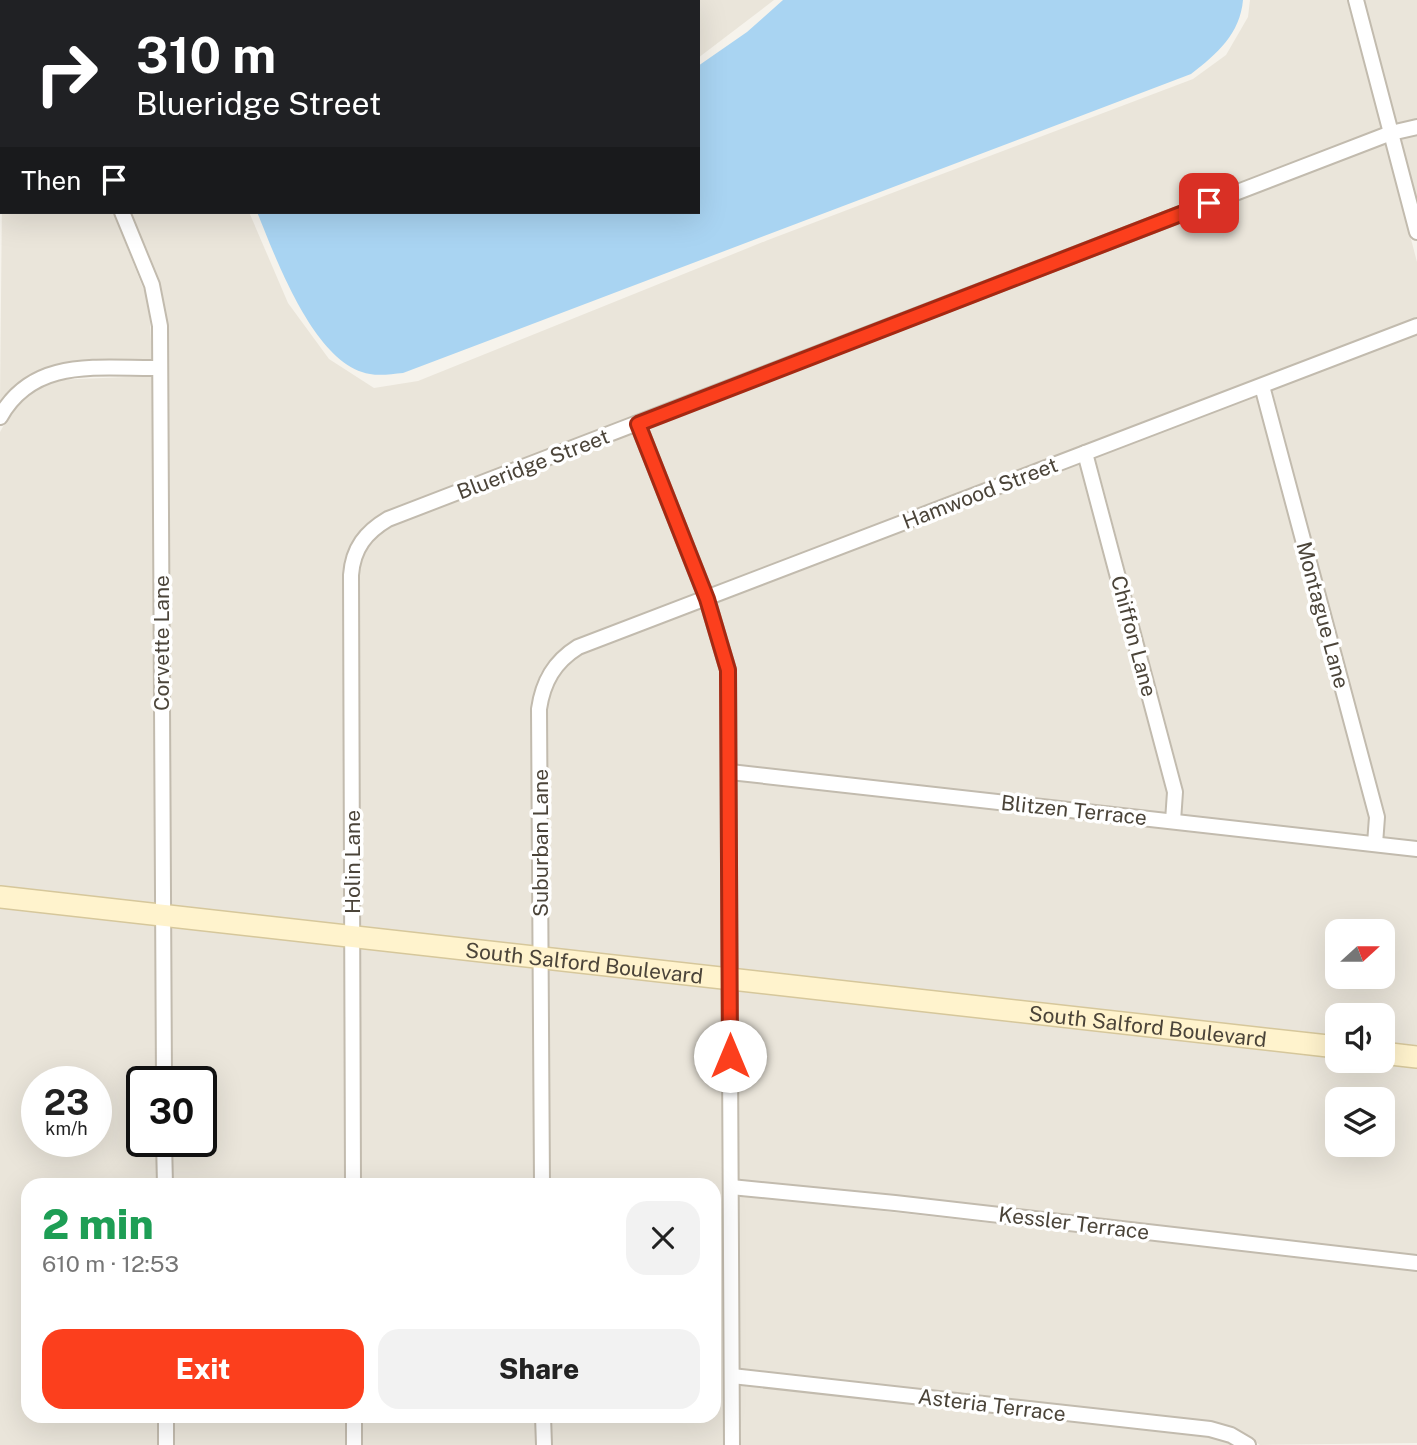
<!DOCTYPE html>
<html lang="en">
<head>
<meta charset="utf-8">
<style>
	body { margin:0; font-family:"Public Sans",sans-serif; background:#f2f2f2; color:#222; height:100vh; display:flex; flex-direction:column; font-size:26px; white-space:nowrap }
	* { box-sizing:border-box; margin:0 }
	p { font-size:23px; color:#767676 }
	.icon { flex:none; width:38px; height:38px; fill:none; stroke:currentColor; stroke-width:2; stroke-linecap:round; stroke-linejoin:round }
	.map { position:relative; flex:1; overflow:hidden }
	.sheet { position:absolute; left:21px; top:1178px; width:700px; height:245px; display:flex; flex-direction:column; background:#fff; border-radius:21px; box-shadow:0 7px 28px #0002 }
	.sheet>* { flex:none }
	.hud { position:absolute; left:0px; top:0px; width:700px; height:214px; box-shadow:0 7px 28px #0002; background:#202124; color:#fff; overflow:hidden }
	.needle { width:46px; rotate:69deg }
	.controls { position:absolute; left:1325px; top:919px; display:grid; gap:14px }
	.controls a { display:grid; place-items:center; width:70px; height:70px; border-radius:14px; background:#fff; box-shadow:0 7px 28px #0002; font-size:35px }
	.speed { position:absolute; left:21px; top:1066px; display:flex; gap:14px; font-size:35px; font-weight:700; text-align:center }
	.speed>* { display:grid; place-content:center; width:91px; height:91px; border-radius:50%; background:#fff; box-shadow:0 7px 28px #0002; line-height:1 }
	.speed small { font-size:18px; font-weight:400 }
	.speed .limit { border:4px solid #111; border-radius:10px; background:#fff; color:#111 }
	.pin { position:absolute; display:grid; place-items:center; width:60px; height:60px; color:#fff; margin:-30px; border-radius:14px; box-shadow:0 4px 10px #0006 }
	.me { position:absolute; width:77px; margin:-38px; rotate:0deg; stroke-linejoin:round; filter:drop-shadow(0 0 5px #0008) }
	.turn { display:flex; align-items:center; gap:24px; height:147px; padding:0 21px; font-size:32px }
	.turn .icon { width:91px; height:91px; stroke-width:2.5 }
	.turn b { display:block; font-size:49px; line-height:60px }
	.then { display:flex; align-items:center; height:66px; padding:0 21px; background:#0003; gap:14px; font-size:26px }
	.round { display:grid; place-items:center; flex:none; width:74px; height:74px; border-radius:21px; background:#f2f2f2 }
	.summary { display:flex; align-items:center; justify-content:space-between; height:119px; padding:0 21px }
	h1 { font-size:42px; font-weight:800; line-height:52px; color:#1e9e55 }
	.cta { display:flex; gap:14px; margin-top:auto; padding:14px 21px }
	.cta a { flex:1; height:80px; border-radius:21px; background:#fc3f1d; color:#fff; font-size:28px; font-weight:800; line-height:80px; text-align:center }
	.cta a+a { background:#f2f2f2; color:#222 }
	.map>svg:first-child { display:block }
</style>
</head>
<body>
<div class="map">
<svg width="1417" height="1445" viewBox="0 0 1417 1445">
	<rect width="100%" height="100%" fill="#f6f3ec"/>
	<g fill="#eae5da" fill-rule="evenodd">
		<path d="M 275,0 L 595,0 L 595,2 L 276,2 Z"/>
		<path d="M 612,0 L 774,0 L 698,58 L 698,2 Z"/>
		<path d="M 1250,0 L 1347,0 L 1382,129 L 371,521 L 350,544 L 343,575 L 344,928 L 171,909 L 168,325 L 159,282 L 130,212 L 249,212 L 288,303 L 329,359 L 374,388 L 418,381 L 768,240 L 1193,79 L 1226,55 L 1248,17 Z"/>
		<path d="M 1364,0 L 1417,0 L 1417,119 L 1397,124 Z"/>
		<path d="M 1417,134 L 1417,199 L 1401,138 Z"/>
		<path d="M 1386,143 L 1417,262 L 1417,318 L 712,589 L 648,427 Z"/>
		<path d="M 2,199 L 2,212 L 113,212 L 149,303 L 152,361 L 51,366 L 26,377 L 0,401 Z"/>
		<path d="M 1417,334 L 1417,842 L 1383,838 L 1384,814 L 1272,390 Z"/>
		<path d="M 152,376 L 155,907 L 0,890 L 0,432 L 15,405 L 33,389 L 54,380 Z"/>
		<path d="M 1257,396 L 1369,818 L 1368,836 L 1181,815 L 1183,789 L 1095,457 Z"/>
		<path d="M 633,433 L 697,595 L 574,641 L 553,658 L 540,674 L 531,710 L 532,948 L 360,930 L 359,574 L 363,552 L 371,541 L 391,526 Z"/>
		<path d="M 1080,463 L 1167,793 L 1166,813 L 738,765 L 736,668 L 717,603 Z"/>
		<path d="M 702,609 L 718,657 L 721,691 L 722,969 L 548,949 L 547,709 L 553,683 L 564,667 L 582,653 Z"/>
		<path d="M 738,780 L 1417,856 L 1417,1049 L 1383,1045 L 1382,1015 L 1337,1015 L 1337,1040 L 738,970 ZM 1337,931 L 1382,931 L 1382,976 L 1337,976 Z"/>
		<path d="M 0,904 L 156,922 L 156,1081 L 142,1082 L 142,1141 L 157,1141 L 157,1185 L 28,1185 L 28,1416 L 158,1416 L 158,1445 L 0,1445 ZM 37,1082 L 96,1082 L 96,1141 L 37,1141 Z"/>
		<path d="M 171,924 L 344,943 L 345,1185 L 172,1185 L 172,1141 L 201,1141 L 201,1082 L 172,1081 Z"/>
		<path d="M 360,945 L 532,962 L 534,1185 L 361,1185 Z"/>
		<path d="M 548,964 L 722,983 L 724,1445 L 552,1445 L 551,1416 L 714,1416 L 714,1185 L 550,1185 Z"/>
		<path d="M 738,985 L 1337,1055 L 1337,1060 L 1417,1064 L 1417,1256 L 739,1180 ZM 1337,1099 L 1382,1099 L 1382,1144 L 1337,1144 Z"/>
		<path d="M 739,1195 L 1417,1271 L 1417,1443 L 1260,1445 L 1234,1428 L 1212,1422 L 740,1369 Z"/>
		<path d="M 740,1384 L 1208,1436 L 1234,1445 L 740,1445 Z"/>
		<rect x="173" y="1416" width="173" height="29"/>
		<rect x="362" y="1416" width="174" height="29"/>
	</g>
	<g fill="#a9d4f2">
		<path d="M 15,0 L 268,0 L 269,2 L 11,2 Z"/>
		<path d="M 783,0 L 1243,0 C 1240,34 1217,54 1191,74 L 403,373 C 392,374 380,376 370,374 C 314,365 276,258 257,212 L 698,212 L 698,66 L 747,32 Z"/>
	</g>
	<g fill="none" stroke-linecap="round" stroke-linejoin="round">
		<g stroke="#c2bbae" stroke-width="18">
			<g id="street">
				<path d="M 603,0 L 604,2"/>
				<path d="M 1356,0 L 1417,232"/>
				<path d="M 0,192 L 2,192"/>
				<path d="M 122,212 L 152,285 L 160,326 L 164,1082"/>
				<path d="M 1262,386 L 1377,817 L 1375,844"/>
				<path d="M 0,417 C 34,356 100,369 160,368"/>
				<path d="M 638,424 L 707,599 L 728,670 L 732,1445"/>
				<path d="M 1085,453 L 1175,792 L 1173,821"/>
				<path d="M 730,772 L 1417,849"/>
				<path d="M 164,1141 L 165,1185"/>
				<path d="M 353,1185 L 351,575 C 353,548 366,532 388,519 L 1391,133 L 1417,127"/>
				<path d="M 542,1185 L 539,709 C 543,682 554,662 578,647 L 1417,326"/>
				<path d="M 731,1187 L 895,1203 L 1417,1263"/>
				<path d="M 732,1376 L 1210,1429 L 1231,1435 L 1248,1445"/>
				<path d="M 166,1416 L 166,1445"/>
				<path d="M 354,1416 L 354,1445"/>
				<path d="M 543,1416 L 544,1445"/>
			</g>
		</g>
		<g stroke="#d6c79b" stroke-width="24">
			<g id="secondary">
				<path id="s1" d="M 0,897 L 1337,1047"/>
				<path d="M 1382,1053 L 1417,1057"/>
			</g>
		</g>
		<use href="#street" stroke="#fff" stroke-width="14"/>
		<use href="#secondary" stroke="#fff3cd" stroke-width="21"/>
	</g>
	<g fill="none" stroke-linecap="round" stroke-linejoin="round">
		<g stroke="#a42913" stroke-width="18">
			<path id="route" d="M 730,1056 L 728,670 L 707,599 L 638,424 L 1209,203"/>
		</g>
		<use href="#route" stroke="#fc3f1d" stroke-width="12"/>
	</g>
	<g text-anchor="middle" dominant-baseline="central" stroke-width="7" stroke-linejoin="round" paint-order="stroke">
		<g font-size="21" fill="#4b4439" stroke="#fff">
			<text transform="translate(533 464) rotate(-21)">Blueridge Street</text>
			<text transform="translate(980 493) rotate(-21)">Hamwood Street</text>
			<text transform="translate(1323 615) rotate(75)">Montague Lane</text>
			<text transform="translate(1134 636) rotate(75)">Chiffon Lane</text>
			<text transform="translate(161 643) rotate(-90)">Corvette Lane</text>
			<text transform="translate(1074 810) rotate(6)">Blitzen Terrace</text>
			<text transform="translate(540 843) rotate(-90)">Suburban Lane</text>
			<text transform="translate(352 862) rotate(-90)">Holin Lane</text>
			<text stroke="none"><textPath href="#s1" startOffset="588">South Salford Boulevard</textPath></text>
			<text stroke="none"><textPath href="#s1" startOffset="1155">South Salford Boulevard</textPath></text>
			<text transform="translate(1074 1223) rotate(7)">Kessler Terrace</text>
			<text transform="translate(992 1405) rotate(7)">Asteria Terrace</text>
		</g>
	</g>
</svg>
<div class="controls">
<a><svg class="needle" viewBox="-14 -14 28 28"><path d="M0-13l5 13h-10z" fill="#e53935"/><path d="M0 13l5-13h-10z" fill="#767676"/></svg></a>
<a><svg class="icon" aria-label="sound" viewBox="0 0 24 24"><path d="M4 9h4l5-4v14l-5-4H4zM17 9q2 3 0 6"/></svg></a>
<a><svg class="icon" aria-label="layers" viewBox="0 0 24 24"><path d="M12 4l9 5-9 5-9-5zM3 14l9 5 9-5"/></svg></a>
</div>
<div class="speed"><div>23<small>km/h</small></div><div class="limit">30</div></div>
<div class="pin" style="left:1209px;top:203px;background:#d93025"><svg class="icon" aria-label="arrive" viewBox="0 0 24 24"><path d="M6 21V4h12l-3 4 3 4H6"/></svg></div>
<svg class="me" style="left:730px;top:1056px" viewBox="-20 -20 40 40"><circle r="19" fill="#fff"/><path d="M0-13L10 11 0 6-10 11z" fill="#fc3f1d"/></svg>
<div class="hud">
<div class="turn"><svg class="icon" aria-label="right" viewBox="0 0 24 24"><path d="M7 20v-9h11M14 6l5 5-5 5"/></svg><div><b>310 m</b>Blueridge Street</div></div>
<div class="then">Then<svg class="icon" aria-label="arrive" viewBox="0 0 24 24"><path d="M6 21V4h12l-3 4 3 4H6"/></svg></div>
</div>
<section class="sheet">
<div class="summary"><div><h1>2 min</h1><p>610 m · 12:53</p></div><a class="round"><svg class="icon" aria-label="close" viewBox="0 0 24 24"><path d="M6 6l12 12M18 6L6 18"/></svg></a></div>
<div class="cta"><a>Exit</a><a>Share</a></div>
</section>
</div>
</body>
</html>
